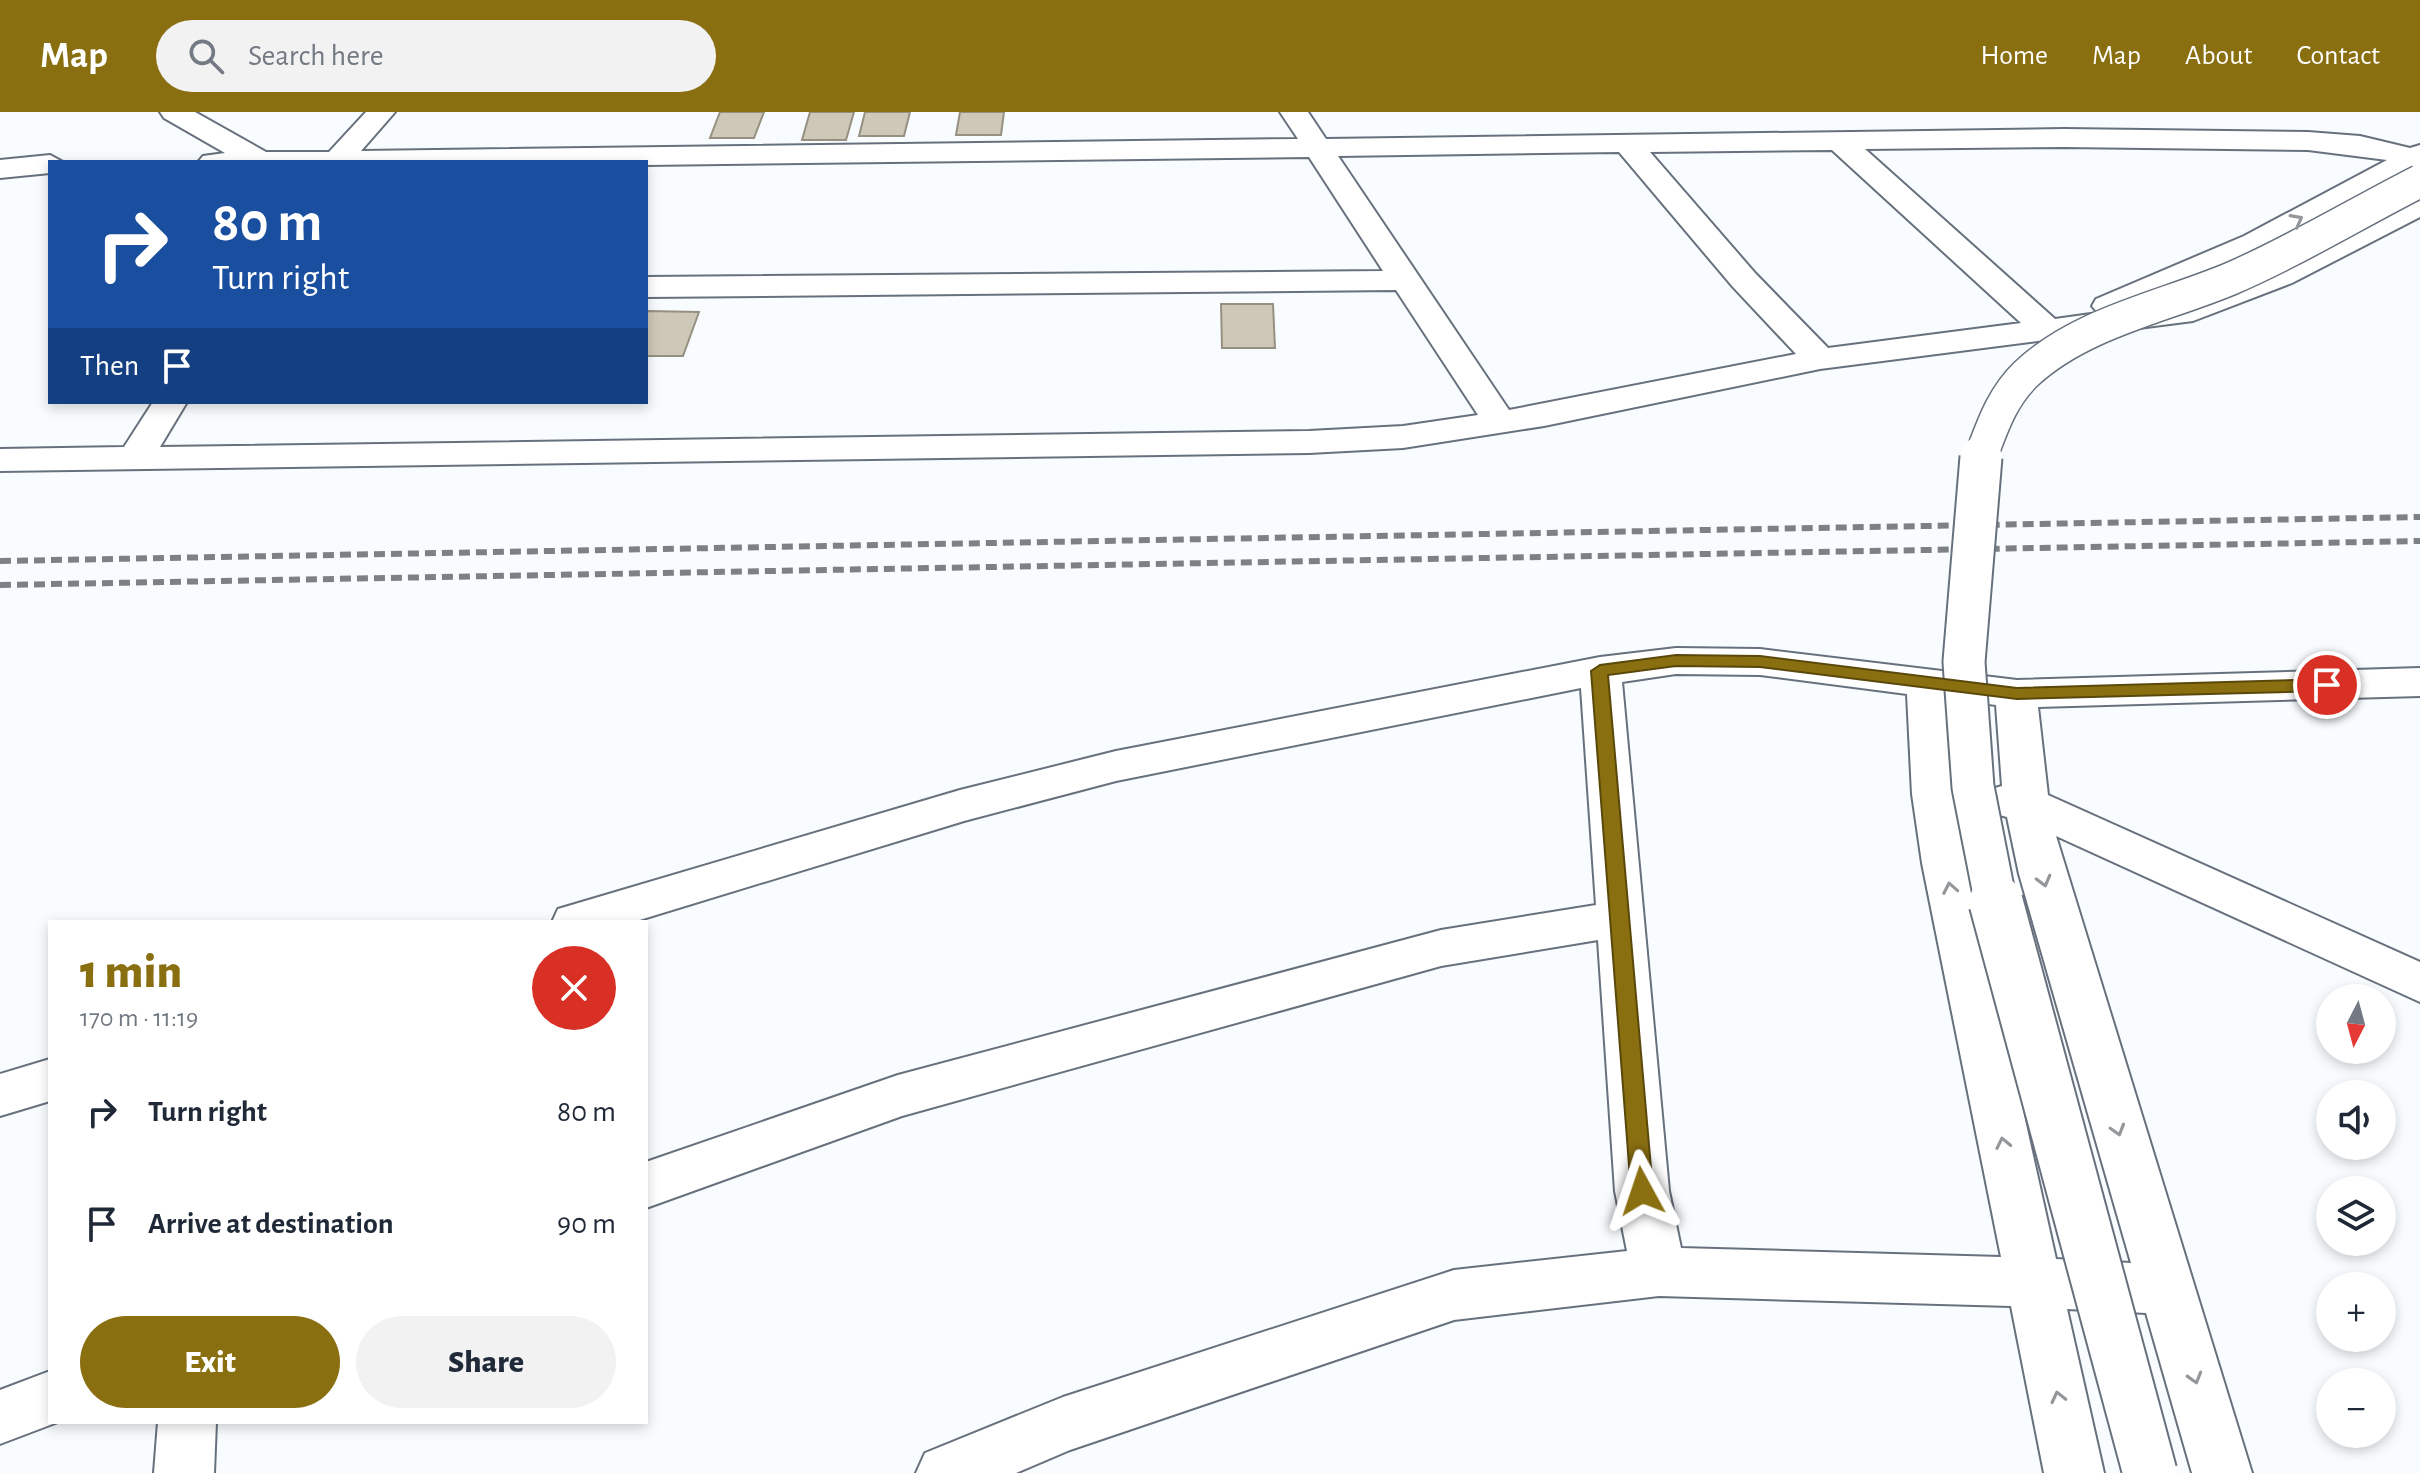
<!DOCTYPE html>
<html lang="en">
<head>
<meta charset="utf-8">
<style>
	body { margin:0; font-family:"Alegreya Sans",sans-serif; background:#f2f2f3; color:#1f2937; height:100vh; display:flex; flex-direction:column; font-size:30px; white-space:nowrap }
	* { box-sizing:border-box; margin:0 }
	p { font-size:26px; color:#747a83 }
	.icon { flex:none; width:44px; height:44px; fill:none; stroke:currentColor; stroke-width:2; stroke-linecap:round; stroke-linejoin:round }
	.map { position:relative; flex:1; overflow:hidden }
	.side { position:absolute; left:48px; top:808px; width:600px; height:504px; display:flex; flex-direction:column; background:#fff; border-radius:0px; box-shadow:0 4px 12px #0003 }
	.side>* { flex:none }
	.top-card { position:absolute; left:48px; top:48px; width:600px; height:244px; border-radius:0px; box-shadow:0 4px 12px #0003; background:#1a4fa0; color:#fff; overflow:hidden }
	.needle { width:52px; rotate:186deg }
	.controls { position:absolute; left:2316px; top:872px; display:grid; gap:16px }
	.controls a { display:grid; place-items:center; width:80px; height:80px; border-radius:50%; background:#fff; box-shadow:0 4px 12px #0003; font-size:40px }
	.pin { position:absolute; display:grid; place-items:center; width:68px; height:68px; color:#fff; margin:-34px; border:4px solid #fff; border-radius:50%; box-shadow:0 2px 8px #0007 }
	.me { position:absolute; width:88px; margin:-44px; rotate:355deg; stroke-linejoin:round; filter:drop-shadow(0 0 6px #0008) }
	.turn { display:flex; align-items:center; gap:28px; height:168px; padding:0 32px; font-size:36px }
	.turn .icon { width:104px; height:104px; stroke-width:2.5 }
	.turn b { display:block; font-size:56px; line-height:68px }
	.then { display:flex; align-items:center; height:76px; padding:0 32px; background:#0003; gap:16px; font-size:30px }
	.round { display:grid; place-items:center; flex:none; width:84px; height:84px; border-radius:42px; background:#f2f2f3 }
	.head { display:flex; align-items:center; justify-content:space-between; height:136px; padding:0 32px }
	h1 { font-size:48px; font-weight:800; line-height:60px; color:#8a6f11 }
	.cta { display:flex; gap:16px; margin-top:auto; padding:16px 32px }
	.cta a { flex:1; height:92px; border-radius:48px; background:#8a6f11; color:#fff; font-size:32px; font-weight:800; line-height:92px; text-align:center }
	.cta a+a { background:#f2f2f3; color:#1f2937 }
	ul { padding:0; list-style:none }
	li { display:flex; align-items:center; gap:24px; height:112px; padding:0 32px }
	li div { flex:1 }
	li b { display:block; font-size:30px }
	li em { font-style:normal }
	header { display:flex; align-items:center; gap:48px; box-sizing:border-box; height:112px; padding:0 40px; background:#8a6f11; color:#fff }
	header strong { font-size:38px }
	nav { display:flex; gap:44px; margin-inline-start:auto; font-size:28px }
	.search { width:560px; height:72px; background:#f2f2f3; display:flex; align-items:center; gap:20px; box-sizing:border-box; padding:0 28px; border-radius:44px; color:#747a83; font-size:30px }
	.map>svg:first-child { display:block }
</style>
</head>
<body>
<header>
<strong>Map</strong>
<div class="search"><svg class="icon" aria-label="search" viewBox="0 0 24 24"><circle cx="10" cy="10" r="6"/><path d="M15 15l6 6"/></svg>Search here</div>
<nav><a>Home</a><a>Map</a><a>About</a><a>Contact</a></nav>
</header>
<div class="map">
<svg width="2420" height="1361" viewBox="0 0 2420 1361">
	<rect width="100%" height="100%" fill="#f9fcff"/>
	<g fill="#cec8b8" stroke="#969081" stroke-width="2">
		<path d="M 720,0 L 764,0 L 754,26 L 710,26 Z"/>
		<path d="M 810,0 L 854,0 L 846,28 L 802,28 Z"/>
		<path d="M 865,0 L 910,0 L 904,24 L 859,24 Z"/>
		<path d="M 960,0 L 1004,0 L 1001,23 L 956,23 Z"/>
		<path d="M 1221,192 L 1273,192 L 1275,236 L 1222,236 Z"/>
		<path d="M 647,199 L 699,200 L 683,244 L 646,244 Z"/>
	</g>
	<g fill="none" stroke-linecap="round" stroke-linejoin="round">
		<g stroke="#67717d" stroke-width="4">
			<g id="minor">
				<path d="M 160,0 L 195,0 L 266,40 L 329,40 L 366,0 L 395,0 L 361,39 L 1298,27 L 1280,0 L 1308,0 L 1326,27 L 2064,17 L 2308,20 L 2360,24 L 2410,36 L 2420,33 L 2420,56 L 2266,138 L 2128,198 L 2188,190 L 2211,182 L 2420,84 L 2420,105 L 2292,171 L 2193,209 L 1820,257 L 1544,314 L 1403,336 L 1309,341 L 0,359 L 0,337 L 124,335 L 153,290 L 187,290 L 160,335 L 1309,319 L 1403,314 L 1478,303 L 1396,178 L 646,185 L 646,165 L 1383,159 L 1309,45 L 646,53 L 646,50 L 198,50 L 203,44 L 225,41 L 164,6 ZM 2064,35 L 2308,38 L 2387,48 L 2244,124 L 2096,187 L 2092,194 L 2098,201 L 2055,207 L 1865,37 ZM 1832,38 L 2021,211 L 1828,236 L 1755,161 L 1650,40 ZM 1619,40 L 1733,175 L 1796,242 L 1509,298 L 1338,44 Z"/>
				<path d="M 50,43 L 63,50 L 50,50 L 50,61 L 0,66 L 0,48 Z"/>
				<path d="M 1676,536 L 1760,537 L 2017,568 L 2420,556 L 2420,584 L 2038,595 L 2048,683 L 2420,850 L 2420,890 L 2056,724 L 2252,1361 L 2192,1361 L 2146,1201 L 2067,1197 L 2104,1361 L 2044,1361 L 2011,1194 L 1659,1184 L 1454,1208 L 1070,1338 L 1016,1361 L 916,1361 L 925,1341 L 1063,1285 L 1454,1158 L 1627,1139 L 1615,1079 L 1598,828 L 1441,854 L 902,1004 L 646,1096 L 646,1050 L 898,963 L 1441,818 L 1596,793 L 1581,576 L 1116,669 L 964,709 L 633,810 L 552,810 L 558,797 L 960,678 L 1116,639 L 1600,545 ZM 1676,562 L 1760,563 L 1907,582 L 1912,682 L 1922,751 L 2001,1145 L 1681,1136 L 1669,1079 L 1622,570 ZM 1949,587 L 1996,593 L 2002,674 L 1988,678 L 1982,689 L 1988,700 L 2007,705 L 2019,762 L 2131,1151 L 2056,1147 L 1968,751 L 1956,682 Z"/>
				<path d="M 50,947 L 50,989 L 0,1004 L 0,962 Z"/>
				<path d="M 50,1259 L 50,1310 L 58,1310 L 0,1332 L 0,1278 Z"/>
				<path d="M 158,1310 L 216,1310 L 214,1361 L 154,1361 Z"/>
			</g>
		</g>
		<use href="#minor" fill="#fff" fill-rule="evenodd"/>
		<g stroke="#7d8185" stroke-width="6" stroke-dasharray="11 6" stroke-linecap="butt">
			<path d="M 0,449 L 2420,405"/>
			<path d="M 0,473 L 2420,429"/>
		</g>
		<g stroke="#67717d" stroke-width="35" stroke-linecap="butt">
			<path id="minor-bridge-far2" d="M 1980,347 C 1992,316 2001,286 2026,262 C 2080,211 2163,195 2230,167 C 2295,139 2357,101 2420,69"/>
		</g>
		<g stroke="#67717d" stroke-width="45" stroke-linecap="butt">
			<path id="minor-bridge-far1" d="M 1981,345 L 1964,550 L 1973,675 L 1996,792"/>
		</g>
		<g stroke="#67717d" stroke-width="57" stroke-linecap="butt">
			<path id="minor-bridge" d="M 1996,790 L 2150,1361"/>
		</g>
		<use href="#minor-bridge-far2" stroke="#fff" stroke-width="32"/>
		<use href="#minor-bridge-far1" stroke="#fff" stroke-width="41"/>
		<use href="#minor-bridge" stroke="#fff" stroke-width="53"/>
	</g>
	<defs><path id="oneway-chevron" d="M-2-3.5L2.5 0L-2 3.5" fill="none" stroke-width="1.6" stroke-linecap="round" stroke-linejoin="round" transform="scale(2)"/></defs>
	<g stroke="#94979a">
		<use href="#oneway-chevron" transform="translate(2297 108) rotate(-28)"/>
		<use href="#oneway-chevron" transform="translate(2044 769) rotate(75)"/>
		<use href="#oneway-chevron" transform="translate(1950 776) rotate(-101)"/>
		<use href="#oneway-chevron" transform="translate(2118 1018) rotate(73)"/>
		<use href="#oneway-chevron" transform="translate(2003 1031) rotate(-102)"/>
		<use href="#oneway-chevron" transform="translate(2195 1266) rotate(74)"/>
		<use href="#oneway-chevron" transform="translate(2058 1285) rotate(-103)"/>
	</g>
	<path fill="#8a6f11" stroke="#5a480b" stroke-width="2" d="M 1676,543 L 1760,544 L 2017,576 L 2327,567 L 2336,573 L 2327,579 L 2017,587 L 1760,555 L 1676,554 L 1608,563 L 1653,1079 L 1649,1086 L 1634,1086 L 1631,1079 L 1591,559 L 1600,553 Z"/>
</svg>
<div class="controls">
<a><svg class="needle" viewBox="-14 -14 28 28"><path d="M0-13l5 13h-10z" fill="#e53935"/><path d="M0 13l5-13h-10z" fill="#747a83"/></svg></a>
<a><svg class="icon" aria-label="sound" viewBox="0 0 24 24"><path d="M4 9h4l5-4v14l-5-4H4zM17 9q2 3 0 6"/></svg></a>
<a><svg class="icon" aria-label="layers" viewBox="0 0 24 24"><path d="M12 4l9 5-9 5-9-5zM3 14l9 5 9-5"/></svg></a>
<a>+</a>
<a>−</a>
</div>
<div class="pin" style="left:2327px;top:573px;background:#d93025"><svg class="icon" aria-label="arrive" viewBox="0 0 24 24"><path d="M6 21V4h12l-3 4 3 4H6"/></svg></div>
<svg class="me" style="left:1642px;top:1079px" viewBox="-20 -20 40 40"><path d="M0-17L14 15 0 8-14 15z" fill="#8a6f11" stroke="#fff" stroke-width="4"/></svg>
<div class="top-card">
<div class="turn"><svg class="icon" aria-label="right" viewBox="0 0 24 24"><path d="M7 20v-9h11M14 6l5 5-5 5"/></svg><div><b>80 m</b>Turn right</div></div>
<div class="then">Then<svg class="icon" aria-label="arrive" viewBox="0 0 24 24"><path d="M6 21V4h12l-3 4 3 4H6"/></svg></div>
</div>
<section class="side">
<div class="head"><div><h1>1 min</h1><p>170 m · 11:19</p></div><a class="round" style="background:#d93025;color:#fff"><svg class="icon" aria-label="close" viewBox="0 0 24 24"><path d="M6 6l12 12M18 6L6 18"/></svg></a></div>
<ul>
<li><svg class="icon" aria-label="right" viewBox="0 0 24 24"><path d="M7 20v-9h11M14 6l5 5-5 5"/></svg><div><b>Turn right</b></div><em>80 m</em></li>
<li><svg class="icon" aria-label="arrive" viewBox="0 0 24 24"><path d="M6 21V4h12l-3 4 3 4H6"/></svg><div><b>Arrive at destination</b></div><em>90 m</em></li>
</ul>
<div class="cta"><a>Exit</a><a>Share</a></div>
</section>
</div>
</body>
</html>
